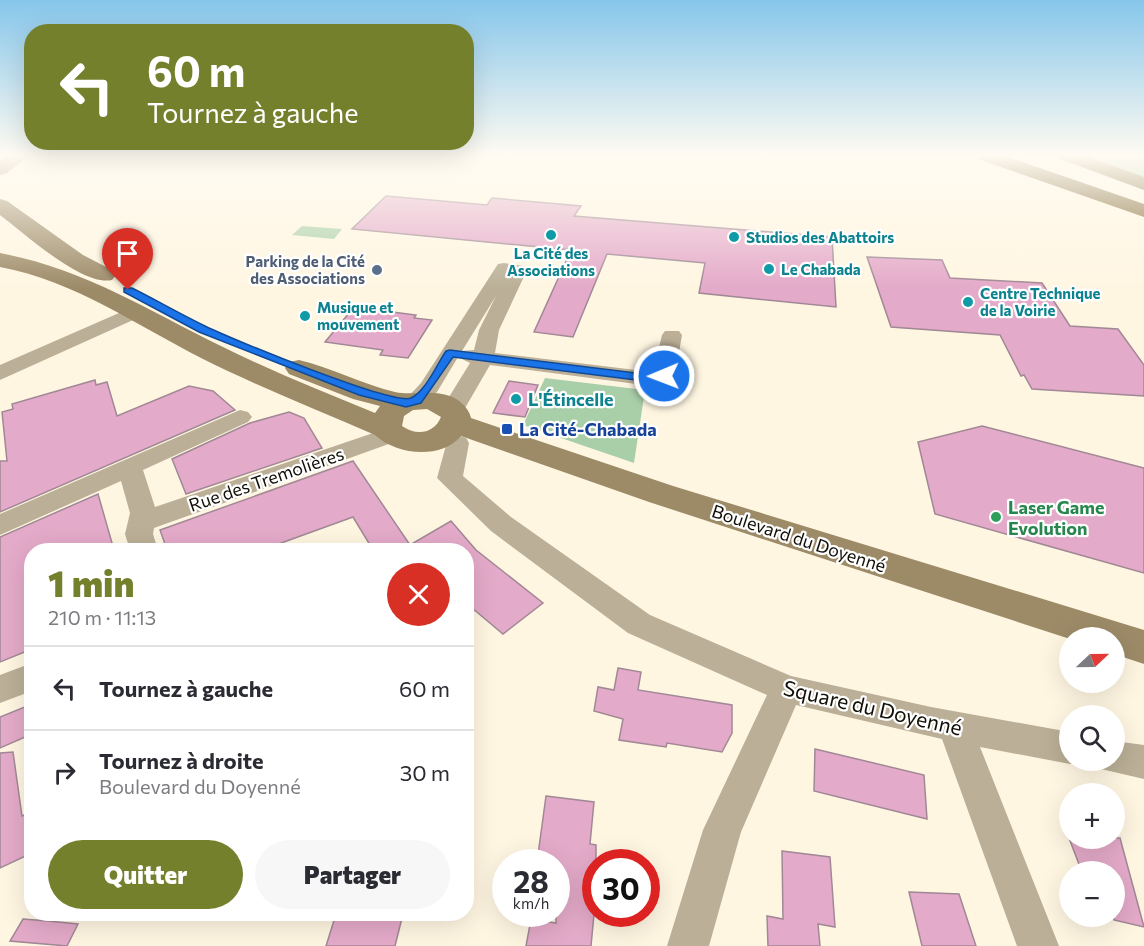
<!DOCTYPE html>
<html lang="fr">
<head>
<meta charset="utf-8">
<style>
	body { margin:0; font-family:Commissioner,sans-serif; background:#f7f7f7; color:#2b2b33; height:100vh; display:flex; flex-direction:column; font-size:22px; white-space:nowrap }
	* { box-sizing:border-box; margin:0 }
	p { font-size:20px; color:#7c7c81 }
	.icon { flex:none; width:33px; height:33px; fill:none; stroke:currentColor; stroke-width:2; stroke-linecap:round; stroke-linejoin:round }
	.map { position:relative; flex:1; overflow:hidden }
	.drawer { position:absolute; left:24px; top:543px; width:450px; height:378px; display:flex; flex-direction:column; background:#fff; border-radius:24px; box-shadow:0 6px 24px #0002 }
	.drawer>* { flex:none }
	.guide { position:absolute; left:24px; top:24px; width:450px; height:126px; border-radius:24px; box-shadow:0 6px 24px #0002; background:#75802c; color:#fff; overflow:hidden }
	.needle { width:39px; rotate:68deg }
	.tools { position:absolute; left:1059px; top:627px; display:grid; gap:12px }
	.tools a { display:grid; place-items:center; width:66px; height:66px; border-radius:50%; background:#fff; box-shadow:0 6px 24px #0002; font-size:30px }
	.speed { position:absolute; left:492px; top:849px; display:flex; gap:12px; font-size:30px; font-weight:700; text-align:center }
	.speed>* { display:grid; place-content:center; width:78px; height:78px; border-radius:50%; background:#fff; box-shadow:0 6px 24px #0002; line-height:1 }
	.speed small { font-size:15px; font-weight:400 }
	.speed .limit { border:9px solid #d22; background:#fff; color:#111 }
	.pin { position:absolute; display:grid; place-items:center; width:51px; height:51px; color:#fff; margin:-62px -26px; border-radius:50% 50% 50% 0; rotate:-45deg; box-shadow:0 0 6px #0007 }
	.pin .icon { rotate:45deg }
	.me { position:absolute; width:66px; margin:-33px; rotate:269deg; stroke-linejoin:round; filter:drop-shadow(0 0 4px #0008) }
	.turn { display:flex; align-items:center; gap:21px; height:126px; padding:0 24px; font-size:27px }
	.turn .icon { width:78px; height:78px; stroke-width:2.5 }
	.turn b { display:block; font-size:42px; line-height:51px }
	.round { display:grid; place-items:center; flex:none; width:63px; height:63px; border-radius:32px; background:#f7f7f7 }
	.headline { display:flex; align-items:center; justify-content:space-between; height:102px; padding:0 24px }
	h1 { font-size:36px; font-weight:800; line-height:45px; color:#75802c }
	.cta { display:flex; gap:12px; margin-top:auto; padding:12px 24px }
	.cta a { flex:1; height:69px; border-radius:36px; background:#75802c; color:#fff; font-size:24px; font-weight:800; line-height:69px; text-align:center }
	.cta a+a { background:#f7f7f7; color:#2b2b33 }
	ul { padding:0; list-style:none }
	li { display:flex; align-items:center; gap:18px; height:84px; padding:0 24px; border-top:2px solid #e1e1e2 }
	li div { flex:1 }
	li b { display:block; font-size:22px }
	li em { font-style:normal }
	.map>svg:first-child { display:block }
</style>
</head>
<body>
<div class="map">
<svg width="1144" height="946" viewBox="0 0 1144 946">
	<rect width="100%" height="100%" fill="#fff6e2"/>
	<g fill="#a9cfa8">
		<path d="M 1078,155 L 1144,155 L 1144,179 Z"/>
		<path d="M 302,226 L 342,229 L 334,239 L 292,235 Z"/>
		<path d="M 545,378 L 645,390 L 634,463 L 523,425 Z"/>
	</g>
	<g fill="#e4aac9" stroke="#a18895" stroke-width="1.5">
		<path d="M 386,196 L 487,205 L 492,198 L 581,206 L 574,216 L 832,237 L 836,307 L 699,293 L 705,263 L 607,254 L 573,337 L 534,332 L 571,250 L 352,229 Z"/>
		<path d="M 867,257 L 942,260 L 950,278 L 1042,283 L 1070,326 L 1118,329 L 1144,365 L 1144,396 L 1032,389 L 1024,375 L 1021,376 L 1000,335 L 891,327 Z"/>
		<path d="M 354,307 L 416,315 L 414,318 L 432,320 L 408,358 L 380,355 L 383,350 L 325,342 Z"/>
		<path d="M 95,380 L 96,385 L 107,382 L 117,416 L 189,386 L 213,391 L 235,410 L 0,512 L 0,461 L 7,461 L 2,412 L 13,409 L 12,404 Z"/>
		<path d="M 509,381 L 538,385 L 525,417 L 493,413 Z"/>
		<path d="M 289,412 L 304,418 L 322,448 L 186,494 L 172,459 L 250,423 Z"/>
		<path d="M 982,426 L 1144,468 L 1144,573 L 935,514 L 918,442 Z"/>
		<path d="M 353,461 L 410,545 L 451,521 L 476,550 L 543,603 L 503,634 L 466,603 L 466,550 L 373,550 L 353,517 L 262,550 L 167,550 L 160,530 Z"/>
		<path d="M 98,494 L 114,550 L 32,550 L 32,649 L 0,662 L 0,537 Z"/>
		<path d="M 618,668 L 641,672 L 638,690 L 732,705 L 732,733 L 722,752 L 667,743 L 666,747 L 619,740 L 623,719 L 594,711 L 598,687 L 614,690 Z"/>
		<path d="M 32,704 L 32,734 L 0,748 L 0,717 Z"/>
		<path d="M 815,749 L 924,775 L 927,819 L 814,791 Z"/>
		<path d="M 13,752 L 22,816 L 32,812 L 32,853 L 0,868 L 0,753 Z"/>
		<path d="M 546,796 L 594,802 L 590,844 L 596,845 L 596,893 L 591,946 L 526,946 L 531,919 L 556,923 L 556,862 L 537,862 Z"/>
		<path d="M 1069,838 L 1120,838 L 1144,927 L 1114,920 L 1114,872 L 1082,872 Z"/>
		<path d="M 782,851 L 830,857 L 835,927 L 818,924 L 820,946 L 768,946 L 767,916 L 783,919 Z"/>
		<path d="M 909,892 L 959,894 L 976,946 L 922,946 Z"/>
		<path d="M 336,914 L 403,914 L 395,946 L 326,946 Z"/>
		<path d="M 23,919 L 48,921 L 78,924 L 67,946 L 10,941 Z"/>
	</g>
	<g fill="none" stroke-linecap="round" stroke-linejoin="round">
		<g fill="#bbaf97" fill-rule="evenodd">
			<path d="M 504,263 L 524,266 L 527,270 L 499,330 L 495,353 L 644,371 L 654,370 L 662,335 L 665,331 L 679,331 L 682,335 L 675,376 L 672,381 L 644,385 L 490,365 L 461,415 L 445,415 L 441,410 L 470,363 L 458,357 L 437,392 L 424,405 L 408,405 L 405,400 L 421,383 L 498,264 ZM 496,296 L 479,330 L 474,350 L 462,351 Z"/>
			<path d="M 135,306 L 145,312 L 142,316 L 0,380 L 0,365 Z"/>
			<path d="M 240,410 L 248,412 L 252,417 L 248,422 L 143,470 L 155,507 L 382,430 L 391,428 L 400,430 L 403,435 L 400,440 L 154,528 L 153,534 L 158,550 L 130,550 L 125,534 L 130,513 L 121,481 L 0,535 L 0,514 Z"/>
			<path d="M 457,435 L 466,438 L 469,443 L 463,476 L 511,517 L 650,615 L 791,676 L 931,707 L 1070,732 L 1070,760 L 1080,760 L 1070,764 L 980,747 L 1059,946 L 1017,946 L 942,739 L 796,705 L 741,832 L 709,946 L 667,946 L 703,830 L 767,695 L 628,633 L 491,531 L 437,478 L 448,438 Z"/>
			<path d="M 32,663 L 32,691 L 0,703 L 0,675 Z"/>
			<path d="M 1114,741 L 1144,745 L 1144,779 L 1101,769 L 1098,760 L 1114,760 Z"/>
		</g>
		<g fill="#9d8b68" fill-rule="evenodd">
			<path d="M 8,155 L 30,155 L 7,173 L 0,175 L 0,161 Z"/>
			<path d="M 0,199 L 7,201 L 83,255 L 112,270 L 116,275 L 112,280 C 83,287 24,233 0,215 Z"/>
			<path d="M 0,253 C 85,269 147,310 223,347 C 273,372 324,392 375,413 L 380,406 L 353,399 L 289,374 L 285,368 L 289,362 L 299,360 C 332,368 362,384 395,392 C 413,396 431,389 450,396 C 459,399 469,408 471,418 L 673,486 L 1144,630 L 1144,664 L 1114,654 L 1114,638 L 1070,639 L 649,502 L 461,436 C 441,460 396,455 375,435 C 318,410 259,387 203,359 C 136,325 75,281 0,267 ZM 427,409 L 441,417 C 434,434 416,436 402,426 L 404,416 L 413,410 Z"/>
		</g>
		<g fill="#755c26" fill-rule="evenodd">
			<path d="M 975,155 L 1002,155 L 1144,204 L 1144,217 L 978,159 Z"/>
			<path d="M 1057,155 L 1083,155 L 1144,177 L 1144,190 L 1060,159 Z"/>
		</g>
	</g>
	<linearGradient id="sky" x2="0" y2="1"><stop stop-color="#86c6eb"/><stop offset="0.54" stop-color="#fffbf2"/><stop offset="1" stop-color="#fffbf2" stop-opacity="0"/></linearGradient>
	<rect width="1144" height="288" fill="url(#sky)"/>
	<path fill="#1a73e8" stroke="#114b97" stroke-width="1.5" d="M 124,288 L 132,288 C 156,300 180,314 205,326 C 229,338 394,406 411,398 C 426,391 437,364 446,351 L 450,350 L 644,374 L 664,372 L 669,376 L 664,379 L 644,381 L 453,357 L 421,403 L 406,407 L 359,395 L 199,332 L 124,292 Z"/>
	<g fill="#0f9aa8" stroke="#fff" stroke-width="2">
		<circle cx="551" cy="235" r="6"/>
		<circle cx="734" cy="237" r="6"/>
		<circle cx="769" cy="269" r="6"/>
		<circle cx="968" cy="302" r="6"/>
		<circle cx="305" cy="316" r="6"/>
		<circle cx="516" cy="399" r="6"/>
	</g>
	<circle fill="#5c6f8a" stroke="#fff" stroke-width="2" cx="377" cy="270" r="6"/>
	<rect fill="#1a4fb4" stroke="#fff" stroke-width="2" x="501" y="423" width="12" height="12" rx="3"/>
	<circle fill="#2e9e5b" stroke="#fff" stroke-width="2" cx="996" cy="517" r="6"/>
	<g text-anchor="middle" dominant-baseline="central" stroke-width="4.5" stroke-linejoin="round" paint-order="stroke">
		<g font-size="15" font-weight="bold" fill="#0d838f" stroke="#fff" text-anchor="start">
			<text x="746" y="237">Studios des Abattoirs</text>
			<text x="551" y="253" text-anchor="middle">La Cité des<tspan x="551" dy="17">Associations</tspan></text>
			<text x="781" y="269">Le Chabada</text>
			<text x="980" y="293">Centre Technique<tspan x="980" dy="17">de la Voirie</tspan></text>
			<text x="317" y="307">Musique et<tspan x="317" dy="17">mouvement</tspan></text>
		</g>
		<g font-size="15" font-weight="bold" fill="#4e5e75" stroke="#fff" text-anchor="end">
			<text x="365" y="261">Parking de la Cité<tspan x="365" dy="17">des Associations</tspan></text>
		</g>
		<g font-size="18" font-weight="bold" fill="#0d838f" stroke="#fff" text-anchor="start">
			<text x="528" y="399">L'Étincelle</text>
		</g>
		<g font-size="18" font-weight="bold" fill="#164399" stroke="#fff" text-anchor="start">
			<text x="519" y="429">La Cité-Chabada</text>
		</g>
		<g font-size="18" fill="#120f07" stroke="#fff">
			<text transform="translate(266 479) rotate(-19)">Rue des Tremolières</text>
			<text transform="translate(799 538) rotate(18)">Boulevard du Doyenné</text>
		</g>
		<g font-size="18" font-weight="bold" fill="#27864d" stroke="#fff" text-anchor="start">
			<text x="1008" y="507">Laser Game<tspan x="1008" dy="21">Evolution</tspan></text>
		</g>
		<g font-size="21" fill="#120f07" stroke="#fff">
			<text transform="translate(873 707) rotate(13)">Square du Doyenné</text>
		</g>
	</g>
</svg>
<div class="tools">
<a><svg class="needle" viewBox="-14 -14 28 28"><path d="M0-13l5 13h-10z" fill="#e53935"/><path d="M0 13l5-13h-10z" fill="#7c7c81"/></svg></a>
<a><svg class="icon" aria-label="search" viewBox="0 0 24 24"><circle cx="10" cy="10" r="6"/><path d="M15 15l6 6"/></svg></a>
<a>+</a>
<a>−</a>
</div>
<div class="speed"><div>28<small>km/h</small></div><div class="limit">30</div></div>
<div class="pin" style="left:128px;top:290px;background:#d93025"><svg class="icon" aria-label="arrive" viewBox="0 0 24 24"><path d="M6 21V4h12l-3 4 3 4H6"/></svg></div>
<svg class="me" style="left:664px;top:376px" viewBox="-20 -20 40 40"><circle r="17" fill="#1a73e8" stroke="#fff" stroke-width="3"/><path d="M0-11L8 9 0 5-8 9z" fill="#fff"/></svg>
<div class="guide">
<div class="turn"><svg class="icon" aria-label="left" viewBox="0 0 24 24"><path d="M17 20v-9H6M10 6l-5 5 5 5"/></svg><div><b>60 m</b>Tournez à gauche</div></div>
</div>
<section class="drawer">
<div class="headline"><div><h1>1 min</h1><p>210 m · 11:13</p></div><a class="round" style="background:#d93025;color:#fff"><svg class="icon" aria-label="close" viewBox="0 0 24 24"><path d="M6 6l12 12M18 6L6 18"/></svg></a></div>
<ul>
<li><svg class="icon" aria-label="left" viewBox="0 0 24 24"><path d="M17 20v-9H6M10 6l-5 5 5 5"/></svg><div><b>Tournez à gauche</b></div><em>60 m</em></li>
<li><svg class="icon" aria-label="right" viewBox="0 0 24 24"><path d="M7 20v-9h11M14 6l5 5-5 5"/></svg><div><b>Tournez à droite</b><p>Boulevard du Doyenné</p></div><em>30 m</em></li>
</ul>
<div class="cta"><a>Quitter</a><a>Partager</a></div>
</section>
</div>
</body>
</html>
